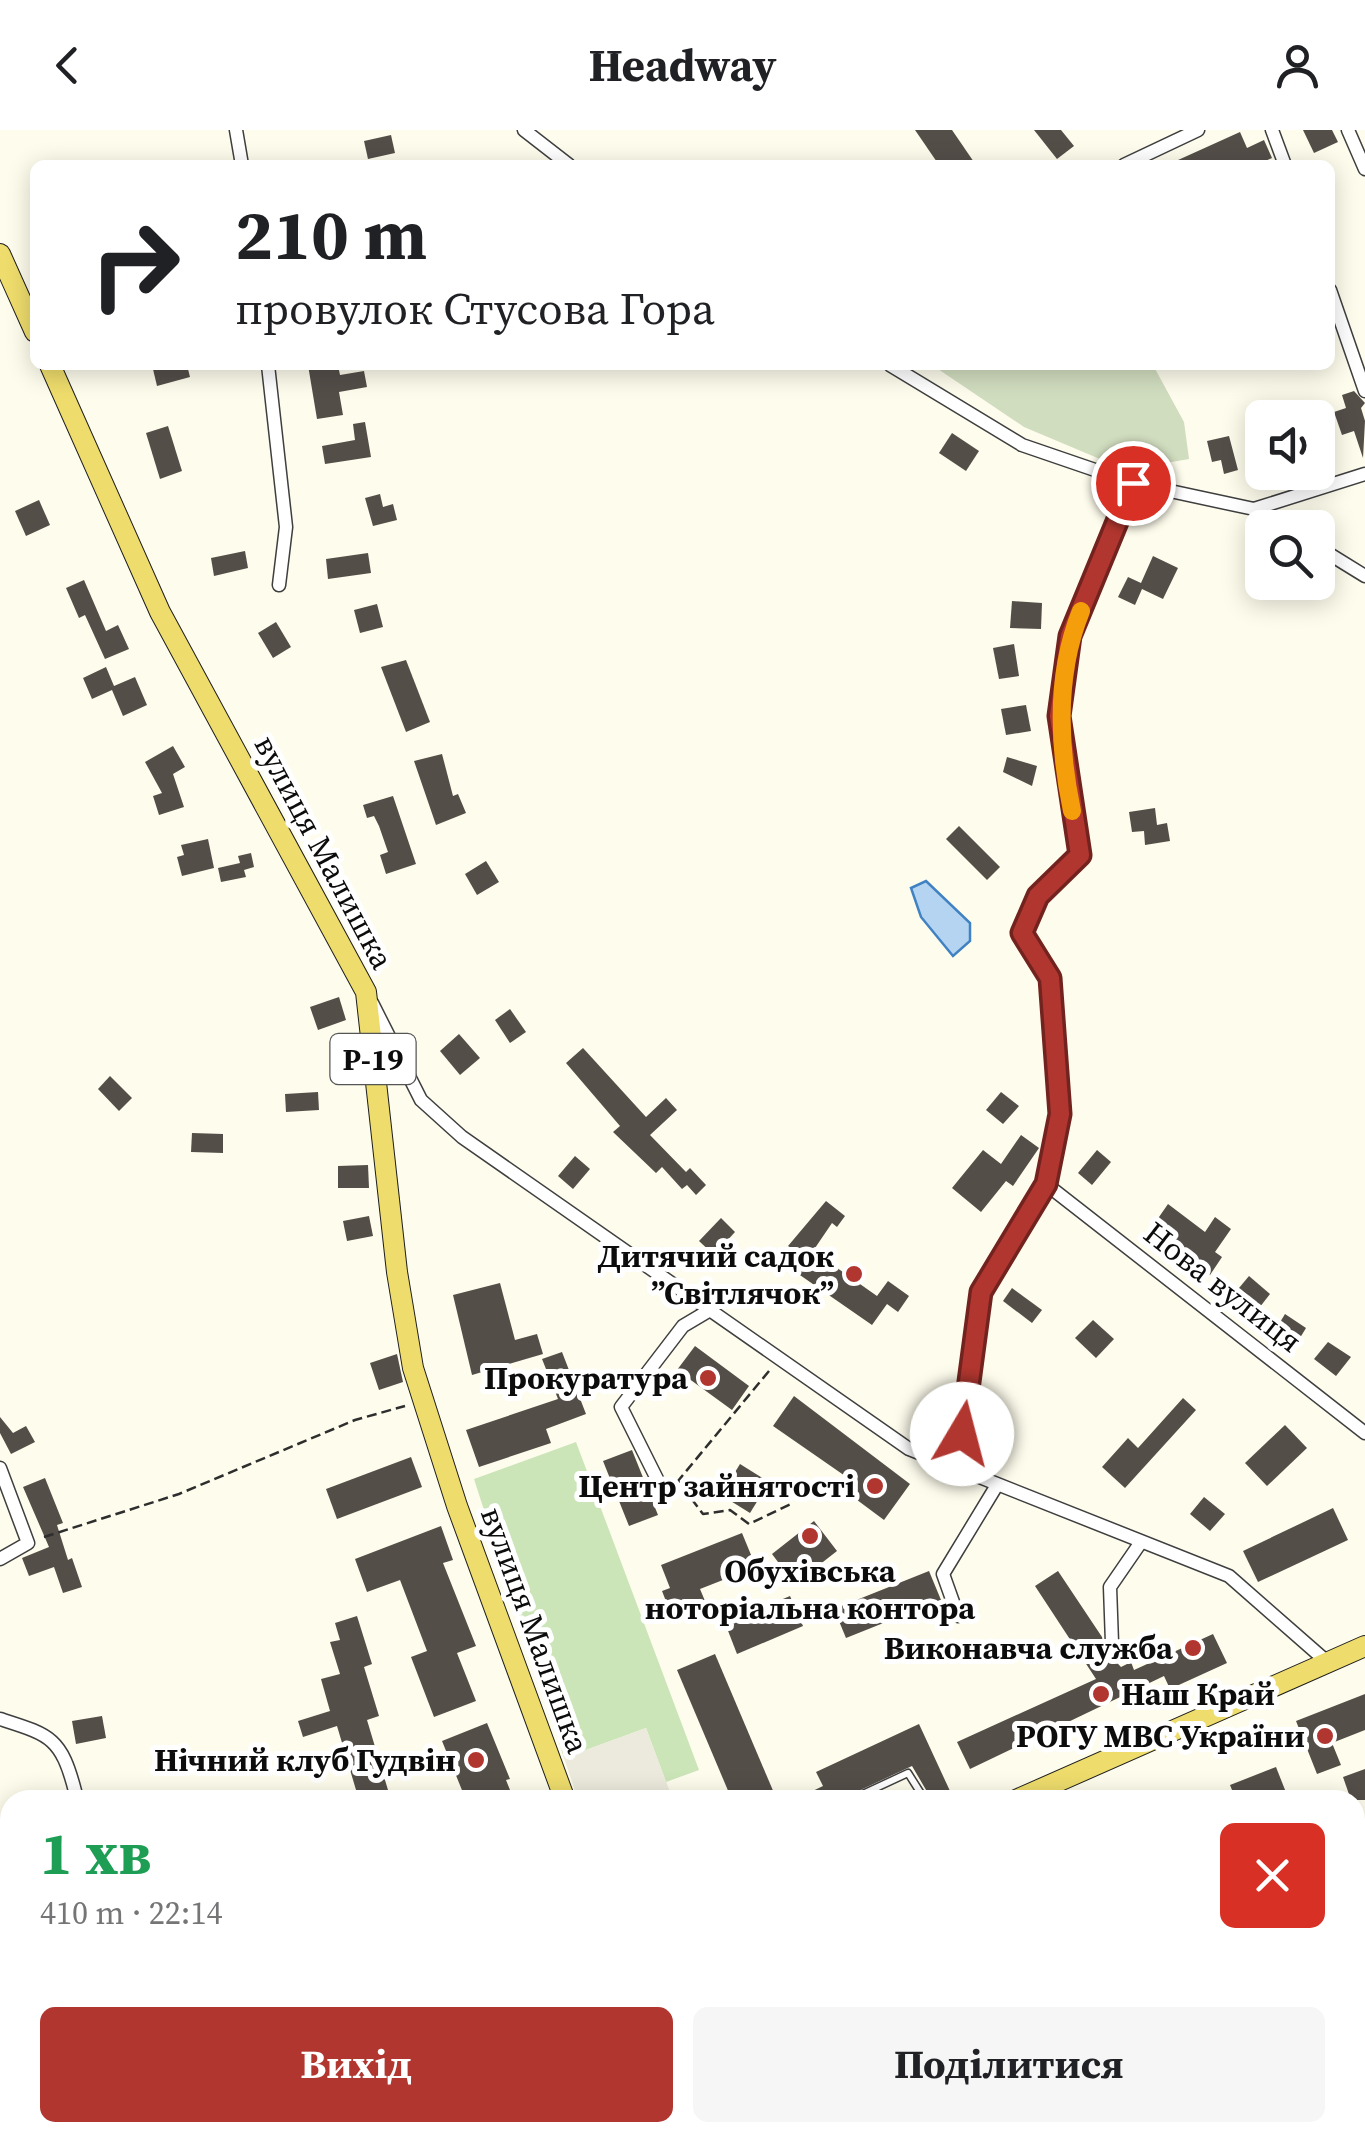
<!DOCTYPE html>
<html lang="uk">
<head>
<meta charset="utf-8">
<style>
	body { margin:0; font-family:"Source Serif 4",serif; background:#f6f6f6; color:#202124; height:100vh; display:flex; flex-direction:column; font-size:38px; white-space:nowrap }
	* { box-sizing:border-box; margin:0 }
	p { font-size:32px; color:#757577 }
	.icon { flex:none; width:55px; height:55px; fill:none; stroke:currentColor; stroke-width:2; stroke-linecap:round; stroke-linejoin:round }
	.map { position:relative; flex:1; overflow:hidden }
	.details { position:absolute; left:0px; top:1660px; width:1365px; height:352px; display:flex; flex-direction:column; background:#fff; border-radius:30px 30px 0 0; box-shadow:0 5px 25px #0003 }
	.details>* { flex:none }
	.hud { position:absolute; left:30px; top:30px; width:1305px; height:210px; border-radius:15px; box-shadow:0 5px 25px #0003; background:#fff; color:#202124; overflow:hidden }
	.fabs { position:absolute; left:1245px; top:270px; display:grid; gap:20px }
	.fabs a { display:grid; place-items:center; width:90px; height:90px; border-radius:15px; background:#fff; box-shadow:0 5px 25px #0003; font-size:50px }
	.pin { position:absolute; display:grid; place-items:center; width:85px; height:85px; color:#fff; margin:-42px; border:5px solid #fff; border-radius:50%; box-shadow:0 2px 10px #0007 }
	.me { position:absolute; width:110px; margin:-55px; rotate:8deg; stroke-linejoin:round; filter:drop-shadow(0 0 8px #0008) }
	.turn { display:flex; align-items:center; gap:35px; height:210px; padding:0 40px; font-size:45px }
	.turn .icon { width:130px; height:130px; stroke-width:2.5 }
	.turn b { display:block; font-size:70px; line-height:85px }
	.round { display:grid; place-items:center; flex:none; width:105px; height:105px; border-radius:15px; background:#f6f6f6 }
	.summary { display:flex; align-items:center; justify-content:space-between; height:170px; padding:0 40px }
	h1 { font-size:60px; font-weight:700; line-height:75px; color:#1e9e55 }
	.cta { display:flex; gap:20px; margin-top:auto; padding:20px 40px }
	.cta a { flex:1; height:115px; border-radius:15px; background:#b1362f; color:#fff; font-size:40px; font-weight:700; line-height:115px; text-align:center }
	.cta a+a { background:#f6f6f6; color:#202124 }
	header { display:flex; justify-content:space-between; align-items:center; height:130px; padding:0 40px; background:#fff; font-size:45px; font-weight:700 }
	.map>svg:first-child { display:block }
</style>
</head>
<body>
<header><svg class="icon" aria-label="back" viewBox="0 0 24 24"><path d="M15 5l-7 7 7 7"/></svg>Headway<svg class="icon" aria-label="person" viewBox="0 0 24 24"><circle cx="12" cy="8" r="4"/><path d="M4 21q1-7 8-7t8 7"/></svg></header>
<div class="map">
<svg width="1365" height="2011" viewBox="0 0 1365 2011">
	<rect width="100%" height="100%" fill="#fefcec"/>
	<path fill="#cbe5b9" d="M 576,1312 L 699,1640 L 666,1652 L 646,1598 L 564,1628 L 474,1349 Z"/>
	<path fill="#d1ddbf" d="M 916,235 L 1153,235 L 1184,292 L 1189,329 L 1126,340 L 1024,297 L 935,237 Z"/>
	<path fill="#eceadc" d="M 646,1598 L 673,1670 L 578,1670 L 564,1628 Z"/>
	<path fill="#b5d4f1" stroke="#4182c3" stroke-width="2.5" d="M 926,751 L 970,793 L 970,811 L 953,826 L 921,787 L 911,758 Z"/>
	<g fill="#544e49">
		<path d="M 915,0 L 952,0 L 976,35 L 939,35 Z"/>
		<path d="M 1034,0 L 1061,0 L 1074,16 L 1057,29 Z"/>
		<path d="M 1303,0 L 1332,0 L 1338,12 L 1314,23 Z"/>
		<path d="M 1240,2 L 1247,18 L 1264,10 L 1272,28 L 1256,35 L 1167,35 Z"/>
		<path d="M 391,5 L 395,23 L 368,29 L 364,11 Z"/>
		<path d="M 152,235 L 187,235 L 190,247 L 157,256 Z"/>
		<path d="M 308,235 L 338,235 L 340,245 L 364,241 L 367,257 L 339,262 L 343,285 L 317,289 Z"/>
		<path d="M 1354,261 L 1365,273 L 1361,278 L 1365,291 L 1363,328 L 1354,301 L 1342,305 L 1334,282 L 1346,278 L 1342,265 Z"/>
		<path d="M 365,292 L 371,327 L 325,334 L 322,316 L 355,310 L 353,294 Z"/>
		<path d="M 168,296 L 182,341 L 160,349 L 146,303 Z"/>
		<path d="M 952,303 L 979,321 L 966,341 L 939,323 Z"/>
		<path d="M 1229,306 L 1238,340 L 1224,344 L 1221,330 L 1212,332 L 1207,311 Z"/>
		<path d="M 380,364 L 383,377 L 393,374 L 397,390 L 373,396 L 365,368 Z"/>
		<path d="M 39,370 L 50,395 L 26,406 L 15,381 Z"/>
		<path d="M 245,421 L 248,438 L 214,446 L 211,428 Z"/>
		<path d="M 368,423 L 371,443 L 328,449 L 326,429 Z"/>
		<path d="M 1153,426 L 1178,438 L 1163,469 L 1142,459 L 1135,475 L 1118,467 L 1128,447 L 1141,453 Z"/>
		<path d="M 84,450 L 106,501 L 118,495 L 129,519 L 105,529 L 85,485 L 79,488 L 66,458 Z"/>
		<path d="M 1012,471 L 1042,473 L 1041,499 L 1010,498 Z"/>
		<path d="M 377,474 L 383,497 L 360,503 L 354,480 Z"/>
		<path d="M 276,492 L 291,517 L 273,528 L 258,503 Z"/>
		<path d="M 1014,514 L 1019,546 L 999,549 L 993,518 Z"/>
		<path d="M 406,530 L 430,592 L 406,602 L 381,537 Z"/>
		<path d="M 106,537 L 114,556 L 135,547 L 147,575 L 123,586 L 112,560 L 92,569 L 83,548 Z"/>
		<path d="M 1026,575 L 1031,601 L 1006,605 L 1001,579 Z"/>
		<path d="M 173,616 L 185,637 L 173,644 L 184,677 L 159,685 L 153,666 L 162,663 L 145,632 Z"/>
		<path d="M 442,624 L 453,666 L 458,664 L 466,683 L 436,695 L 414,631 Z"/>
		<path d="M 1007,627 L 1037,636 L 1032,656 L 1003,642 Z"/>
		<path d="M 393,666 L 416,734 L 386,744 L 380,725 L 388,722 L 379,696 L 374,686 L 367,688 L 363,675 Z"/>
		<path d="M 1155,678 L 1157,695 L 1167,693 L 1170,711 L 1145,715 L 1144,701 L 1132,702 L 1129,682 Z"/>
		<path d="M 959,696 L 1000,737 L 987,750 L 946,709 Z"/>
		<path d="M 208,709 L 214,738 L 182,746 L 177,727 L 184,725 L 181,715 Z"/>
		<path d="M 251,723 L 254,737 L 244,740 L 246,747 L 221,752 L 218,738 L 240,733 L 238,726 Z"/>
		<path d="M 486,731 L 499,752 L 477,765 L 465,744 Z"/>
		<path d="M 339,867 L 346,890 L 318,900 L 310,877 Z"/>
		<path d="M 510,879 L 526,902 L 510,913 L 495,890 Z"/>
		<path d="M 459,904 L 480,928 L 460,945 L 440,921 Z"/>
		<path d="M 583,918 L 646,987 L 666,968 L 677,980 L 650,1005 L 686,1042 L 690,1038 L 706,1055 L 696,1065 L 687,1055 L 682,1059 L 662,1037 L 656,1043 L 613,1002 L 620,996 L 566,933 Z"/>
		<path d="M 110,946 L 132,968 L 119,981 L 98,959 Z"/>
		<path d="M 318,962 L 319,980 L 286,982 L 285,964 Z"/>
		<path d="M 1001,962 L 1019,976 L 1003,994 L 986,980 Z"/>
		<path d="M 192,1003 L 223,1004 L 223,1023 L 191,1022 Z"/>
		<path d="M 1021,1005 L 1039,1018 L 1013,1056 L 1006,1051 L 981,1082 L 952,1058 L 983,1020 L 1001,1034 Z"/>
		<path d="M 1097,1020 L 1111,1032 L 1092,1055 L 1078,1043 Z"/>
		<path d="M 575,1026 L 590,1039 L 573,1059 L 558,1046 Z"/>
		<path d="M 368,1035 L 369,1058 L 338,1058 L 338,1036 Z"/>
		<path d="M 826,1071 L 845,1086 L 837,1097 L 832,1093 L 813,1121 L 877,1166 L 888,1151 L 909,1166 L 898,1182 L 887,1174 L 872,1195 L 784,1134 L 794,1120 L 788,1116 Z"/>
		<path d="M 1168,1074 L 1205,1102 L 1215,1087 L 1231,1099 L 1215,1122 L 1222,1127 L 1210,1145 L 1150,1100 Z"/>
		<path d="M 369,1086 L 373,1106 L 347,1111 L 343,1091 Z"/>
		<path d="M 721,1088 L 735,1102 L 714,1125 L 699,1111 Z"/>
		<path d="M 1249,1146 L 1270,1164 L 1256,1182 L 1234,1164 Z"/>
		<path d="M 500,1153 L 515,1210 L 537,1204 L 543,1224 L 472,1245 L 453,1165 Z"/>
		<path d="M 1012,1158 L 1042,1180 L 1032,1193 L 1003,1171 Z"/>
		<path d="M 1285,1184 L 1306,1198 L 1292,1221 L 1271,1207 Z"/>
		<path d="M 1093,1190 L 1114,1209 L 1096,1228 L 1075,1208 Z"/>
		<path d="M 1328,1212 L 1351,1227 L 1336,1246 L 1314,1229 Z"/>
		<path d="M 695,1216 L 749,1256 L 732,1280 L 677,1240 Z"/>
		<path d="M 562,1222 L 586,1284 L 546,1299 L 551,1313 L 479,1337 L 466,1300 L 558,1269 L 542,1229 Z"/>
		<path d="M 397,1224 L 403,1252 L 379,1260 L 370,1233 Z"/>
		<path d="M 794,1266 L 910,1354 L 884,1390 L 841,1358 L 848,1348 L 773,1296 Z"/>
		<path d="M 1183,1268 L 1196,1280 L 1125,1358 L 1102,1337 L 1128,1308 L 1138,1318 Z"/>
		<path d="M 0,1287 L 13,1303 L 26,1296 L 35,1312 L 11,1324 L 0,1303 Z"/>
		<path d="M 1285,1295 L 1307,1318 L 1267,1356 L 1245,1333 Z"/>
		<path d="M 632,1320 L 658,1385 L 629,1396 L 603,1331 Z"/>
		<path d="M 411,1327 L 422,1357 L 337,1389 L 326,1359 Z"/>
		<path d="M 740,1334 L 769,1352 L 750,1383 L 721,1365 Z"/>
		<path d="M 45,1348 L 63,1393 L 57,1395 L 68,1430 L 72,1428 L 82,1457 L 63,1463 L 54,1437 L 29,1446 L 22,1428 L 49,1417 L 23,1357 Z"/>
		<path d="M 1204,1367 L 1225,1384 L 1210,1401 L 1190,1384 Z"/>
		<path d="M 1333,1378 L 1348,1410 L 1258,1452 L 1243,1421 Z"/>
		<path d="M 814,1391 L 837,1421 L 814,1439 L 806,1429 L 787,1444 L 772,1424 Z"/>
		<path d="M 441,1396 L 453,1430 L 443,1433 L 476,1516 L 457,1523 L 476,1571 L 434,1587 L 411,1527 L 427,1521 L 400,1450 L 367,1462 L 355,1429 Z"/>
		<path d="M 742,1403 L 756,1437 L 700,1459 L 705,1471 L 671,1484 L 662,1461 L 670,1458 L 661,1435 Z"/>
		<path d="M 929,1441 L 941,1470 L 846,1508 L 834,1479 Z"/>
		<path d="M 1058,1441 L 1102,1507 L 1104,1519 L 1121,1537 L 1131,1532 L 1134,1540 L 1213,1504 L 1227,1533 L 1170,1559 L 1164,1546 L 970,1639 L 957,1612 L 1096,1549 L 1035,1456 Z"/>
		<path d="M 790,1466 L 803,1496 L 737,1524 L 725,1493 Z"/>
		<path d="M 357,1486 L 372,1534 L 364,1537 L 379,1586 L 367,1590 L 391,1670 L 359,1670 L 337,1596 L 303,1607 L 298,1591 L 330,1581 L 321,1549 L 340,1544 L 330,1512 L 340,1510 L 335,1493 Z"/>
		<path d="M 715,1524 L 777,1670 L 732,1670 L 677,1540 Z"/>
		<path d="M 1365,1564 L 1365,1600 L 1332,1613 L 1341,1635 L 1317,1644 L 1296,1591 Z"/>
		<path d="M 102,1586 L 106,1608 L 76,1614 L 72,1591 Z"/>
		<path d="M 487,1593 L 510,1649 L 506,1650 L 514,1670 L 466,1670 L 442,1611 Z"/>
		<path d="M 919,1594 L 950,1661 L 932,1670 L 912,1636 L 839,1670 L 794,1670 L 823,1656 L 816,1642 Z"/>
		<path d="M 1276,1637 L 1289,1670 L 1236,1670 L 1230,1655 Z"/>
		<path d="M 1365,1639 L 1365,1670 L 1351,1670 L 1343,1647 Z"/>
	</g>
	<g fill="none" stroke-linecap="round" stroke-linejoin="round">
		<g stroke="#3f3f3f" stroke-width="9">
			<path id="service" d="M 850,1670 L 908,1643 L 925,1670"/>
		</g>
		<g stroke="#3f3f3f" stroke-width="15">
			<g id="minor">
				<path d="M 236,0 L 242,35"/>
				<path d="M 524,0 L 569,35"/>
				<path d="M 1272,0 L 1285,35"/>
				<path d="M 1348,0 L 1365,39"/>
				<path d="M 1124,35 L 1198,0"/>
				<path d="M 1330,160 L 1365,261"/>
				<path d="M 268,235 L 286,397 L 279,455"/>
				<path d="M 890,235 L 1022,315 L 1133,353 L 1254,379 L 1285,398"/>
				<path d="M 1254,379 L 1365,344"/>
				<path d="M 1318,417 L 1365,446"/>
				<path d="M 372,873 L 421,970 L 462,1007 L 909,1319 L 1229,1446 L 1326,1531"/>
				<path d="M 1046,1054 L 1365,1303"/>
				<path d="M 0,1338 L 28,1413 L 0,1429"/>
				<path d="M 957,1340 L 981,1162 L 1046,1054 L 1060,984 L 1050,848 L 1022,803 L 1038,766 L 1081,725 L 1059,586 L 1071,506 L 1133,353"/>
				<path d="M 662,1359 L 621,1277 L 683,1196 L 710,1180"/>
				<path d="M 958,1486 L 943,1444 L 997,1355"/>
				<path d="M 1112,1513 L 1110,1457 L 1141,1412"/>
				<path d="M 0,1589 C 50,1605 61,1607 75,1661"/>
				<path d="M 210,2011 L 217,2006 L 219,2011"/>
			</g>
		</g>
		<g stroke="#1d1d1d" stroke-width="22">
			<g id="primary">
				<path d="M 0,124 L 35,202"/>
				<path d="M 50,235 L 160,482 L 366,862 L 397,1142 L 413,1238 L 457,1376 L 565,1670"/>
				<path d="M 1016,1670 L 1365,1516"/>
				<path d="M 491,2011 L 498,2002"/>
			</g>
		</g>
		<g stroke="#2e2e2e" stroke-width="2.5" stroke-dasharray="10 5" stroke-linecap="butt">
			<path d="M 769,1241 L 678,1351 L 703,1384 L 730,1380 L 749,1394 L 791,1374"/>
			<path d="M 44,1407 L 179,1364 L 355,1290 L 405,1276"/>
		</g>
		<use href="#service" stroke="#fff" stroke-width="6"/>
		<use href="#minor" stroke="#fff" stroke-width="12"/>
		<use href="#primary" stroke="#eedc6c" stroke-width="20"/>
	</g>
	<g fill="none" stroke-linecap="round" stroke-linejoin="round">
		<g stroke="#73231f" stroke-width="25">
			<path id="route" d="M 962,1304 L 981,1162 L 1046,1054 L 1060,984 L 1050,848 L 1022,803 L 1038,766 L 1080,725 L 1059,586 L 1070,506 L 1133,353"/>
		</g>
		<use href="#route" stroke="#b1362f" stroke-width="18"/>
		<path stroke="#f59e0b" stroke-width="18" d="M 1072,681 C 1058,614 1055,545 1081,481"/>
	</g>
	<g fill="#b1362f" stroke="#fff" stroke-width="4">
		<circle cx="854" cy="1144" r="10"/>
		<circle cx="708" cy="1248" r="10"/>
		<circle cx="875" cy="1356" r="10"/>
		<circle cx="810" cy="1406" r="10"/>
		<circle cx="1193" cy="1518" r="10"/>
		<circle cx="1101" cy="1564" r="10"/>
		<circle cx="1325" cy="1606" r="10"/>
		<circle cx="476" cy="1630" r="10"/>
	</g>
	<g text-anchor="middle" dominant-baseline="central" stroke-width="10" stroke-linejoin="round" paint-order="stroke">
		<rect fill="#fff" stroke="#555" stroke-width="2.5" x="330.5" y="904" width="85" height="50" rx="8"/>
		<g font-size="30" font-weight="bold" fill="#0c0c0c">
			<text x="373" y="929">Р-19</text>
		</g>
		<g font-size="32" fill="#0c0c0c" stroke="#fff">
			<text transform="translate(324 722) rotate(62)">вулиця Малишка</text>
			<text transform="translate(1223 1157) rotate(38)">Нова вулиця</text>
			<text transform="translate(535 1500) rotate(70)">вулиця Малишка</text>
		</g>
		<g font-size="32" font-weight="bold" fill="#0c0c0c" stroke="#fff" text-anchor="end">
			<text x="834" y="1126">Дитячий садок<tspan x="834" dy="37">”Світлячок”</tspan></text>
			<text x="688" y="1248">Прокуратура</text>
			<text x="855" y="1356">Центр зайнятості</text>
			<text x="810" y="1441" text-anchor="middle">Обухівська<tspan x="810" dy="37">ноторіальна контора</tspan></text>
			<text x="1173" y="1518">Виконавча служба</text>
			<text x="1121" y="1564" text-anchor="start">Наш Край</text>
			<text x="1305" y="1606">РОГУ МВС України</text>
			<text x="456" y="1630">Нічний клуб Гудвін</text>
		</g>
	</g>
</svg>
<div class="fabs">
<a><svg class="icon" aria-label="sound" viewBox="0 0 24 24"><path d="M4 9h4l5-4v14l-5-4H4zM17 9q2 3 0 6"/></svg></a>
<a><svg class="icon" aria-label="search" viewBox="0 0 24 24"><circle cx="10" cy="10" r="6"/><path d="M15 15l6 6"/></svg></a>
</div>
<div class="pin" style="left:1133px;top:353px;background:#d93025"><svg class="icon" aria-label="arrive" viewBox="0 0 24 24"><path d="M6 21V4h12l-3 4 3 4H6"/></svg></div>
<svg class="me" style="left:962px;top:1304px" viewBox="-20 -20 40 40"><circle r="19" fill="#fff"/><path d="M0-13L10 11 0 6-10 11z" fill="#b1362f"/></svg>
<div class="hud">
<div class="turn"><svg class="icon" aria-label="right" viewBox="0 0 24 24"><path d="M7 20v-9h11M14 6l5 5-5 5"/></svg><div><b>210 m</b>провулок Стусова Гора</div></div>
</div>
<section class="details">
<div class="summary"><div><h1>1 хв</h1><p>410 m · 22:14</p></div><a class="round" style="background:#d93025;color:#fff"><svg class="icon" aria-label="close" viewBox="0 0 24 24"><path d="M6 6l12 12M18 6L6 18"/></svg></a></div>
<div class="cta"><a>Вихід</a><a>Поділитися</a></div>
</section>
</div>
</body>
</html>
